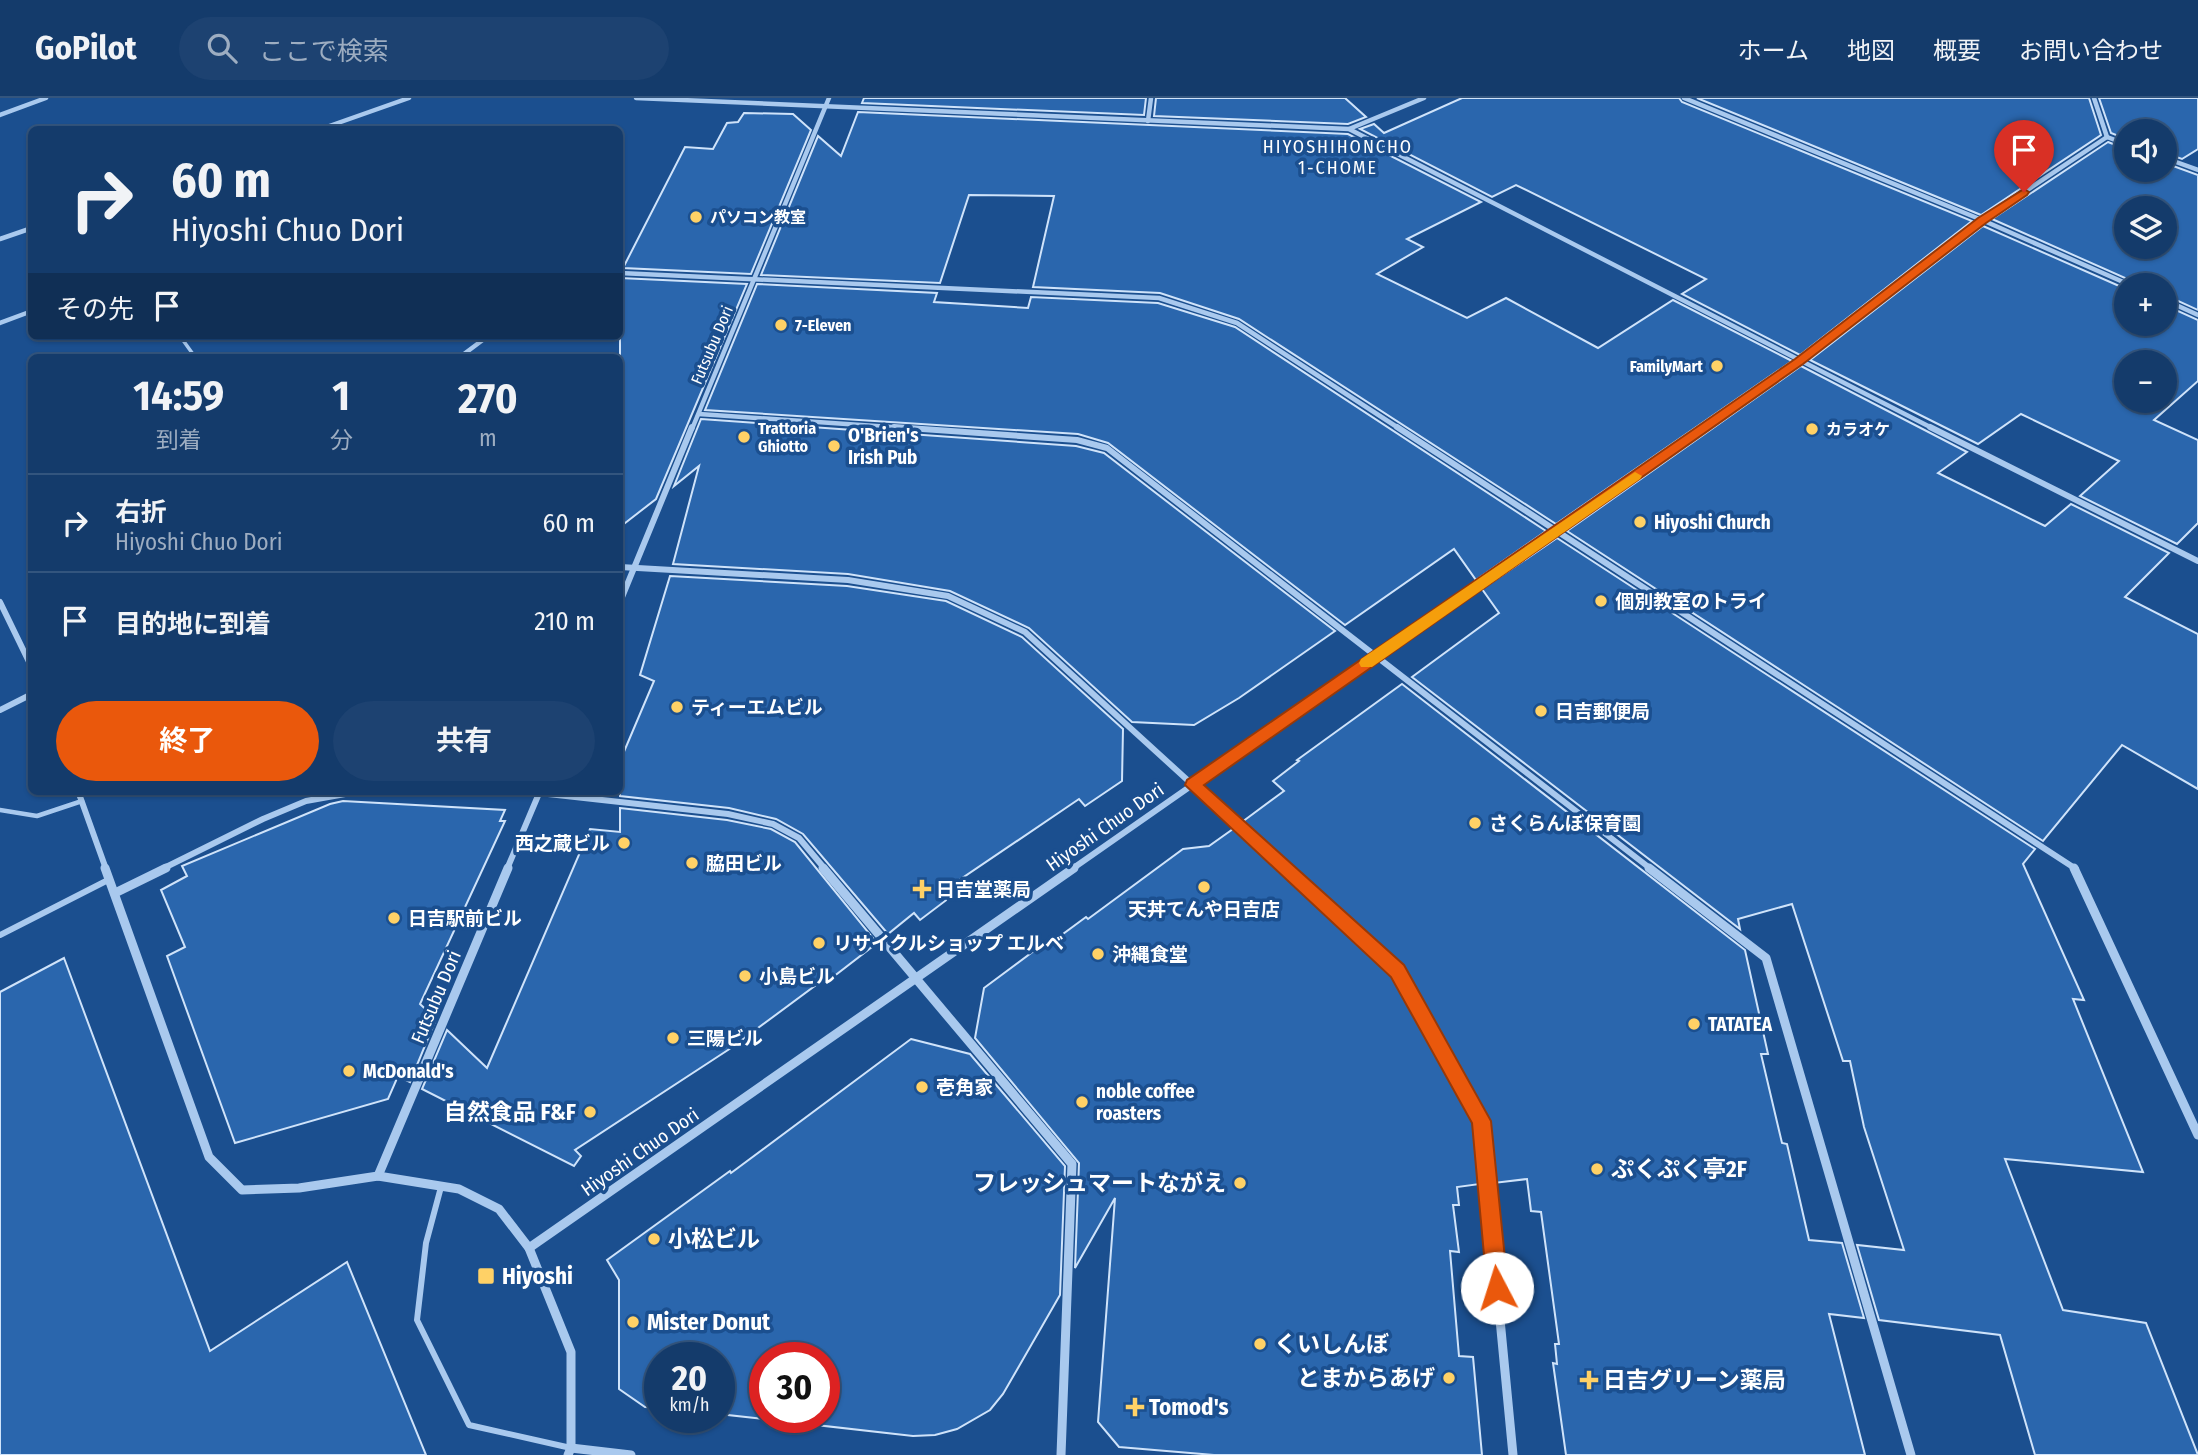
<!DOCTYPE html>
<html lang="ja">
<head>
<meta charset="utf-8">
<style>
	body { margin:0; font-family:"Fira Sans Condensed","Noto Sans JP",sans-serif; background:#1d4271; color:#f1f3f6; height:100vh; display:flex; flex-direction:column; font-size:26px; white-space:nowrap }
	* { box-sizing:border-box; margin:0 }
	p { font-size:23px; color:#9dadc1 }
	.icon { flex:none; width:38px; height:38px; fill:none; stroke:currentColor; stroke-width:2; stroke-linecap:round; stroke-linejoin:round }
	.map { position:relative; flex:1; overflow:hidden }
	.side { position:absolute; left:28px; top:256px; width:595px; height:441px; display:flex; flex-direction:column; background:#143b6b; border-radius:10px; box-shadow:0 2px 5px #0004,0 0 0 2px #33557e }
	.side>* { flex:none }
	.hud { position:absolute; left:28px; top:28px; width:595px; height:214px; border-radius:10px; box-shadow:0 2px 5px #0004,0 0 0 2px #33557e; background:#143b6b; color:#f1f3f6; overflow:hidden }
	.tools { position:absolute; left:2114px; top:21px; display:grid; gap:14px }
	.tools a { display:grid; place-items:center; width:63px; height:63px; border-radius:50%; background:#143b6b; box-shadow:0 2px 5px #0004,0 0 0 2px #33557e; font-size:35px }
	.speed { position:absolute; left:644px; top:1244px; display:flex; gap:14px; font-size:35px; font-weight:700; text-align:center }
	.speed>* { display:grid; place-content:center; width:91px; height:91px; border-radius:50%; background:#143b6b; box-shadow:0 2px 5px #0004,0 0 0 2px #33557e; line-height:1 }
	.speed small { font-size:18px; font-weight:400 }
	.speed .limit { border:10px solid #d22; background:#fff; color:#111 }
	.pin { position:absolute; display:grid; place-items:center; width:60px; height:60px; color:#fff; margin:-72px -30px; border-radius:50% 50% 50% 0; rotate:-45deg; box-shadow:0 0 7px #0007 }
	.pin .icon { rotate:45deg }
	.me { position:absolute; width:77px; margin:-38px; rotate:355deg; stroke-linejoin:round; filter:drop-shadow(0 0 5px #0008) }
	.turn { display:flex; align-items:center; gap:24px; height:147px; padding:0 28px; font-size:32px }
	.turn .icon { width:91px; height:91px; stroke-width:2.5 }
	.turn b { display:block; font-size:49px; line-height:60px }
	.then { display:flex; align-items:center; height:66px; padding:0 28px; background:#0003; gap:14px; font-size:26px }
	.eta { display:flex; justify-content:space-evenly; align-items:center; height:119px; text-align:center }
	.eta b { font-size:42px; font-weight:700; line-height:49px }
	.primary-button { display:flex; gap:14px; margin-top:auto; padding:14px 28px }
	.primary-button a { flex:1; height:80px; border-radius:42px; background:#ea580c; color:#fff; font-size:28px; font-weight:700; line-height:80px; text-align:center }
	.primary-button a+a { background:#1d4271; color:#f1f3f6 }
	ul { padding:0; list-style:none }
	li { display:flex; align-items:center; gap:21px; height:98px; padding:0 28px; border-top:2px solid #33557e }
	li div { flex:1 }
	li b { display:block; font-size:26px }
	li em { font-style:normal }
	header { display:flex; align-items:center; gap:42px; box-sizing:border-box; height:98px; padding:0 35px; background:#143b6b; border-bottom:2px solid #33557e }
	header strong { font-size:33px }
	nav { display:flex; gap:38px; margin-inline-start:auto; font-size:24px }
	.search { width:490px; height:63px; background:#1d4271; display:flex; align-items:center; gap:18px; box-sizing:border-box; padding:0 24px; border-radius:38px; color:#9dadc1; font-size:26px }
	.map>svg:first-child { display:block }
</style>
</head>
<body>
<header>
<strong>GoPilot</strong>
<div class="search"><svg class="icon" aria-label="search" viewBox="0 0 24 24"><circle cx="10" cy="10" r="6"/><path d="M15 15l6 6"/></svg>ここで検索</div>
<nav><a>ホーム</a><a>地図</a><a>概要</a><a>お問い合わせ</a></nav>
</header>
<div class="map">
<svg width="2198" height="1357" viewBox="0 0 2198 1357">
	<rect width="100%" height="100%" fill="#1b4f8f"/>
	<g fill="#2a66ad" stroke="#cfe3fa" stroke-width="2" fill-rule="evenodd">
		<path d="M 864,0 L 1146,0 L 1144,17 L 862,5 Z"/>
		<path d="M 1156,0 L 1345,0 L 1366,19 L 1348,26 L 1154,18 Z"/>
		<path d="M 1462,0 L 1679,0 L 1682,4 L 1972,123 L 1800,257 L 1682,196 L 1706,181 L 1516,87 L 1492,99 L 1360,31 L 1374,26 L 1384,35 Z"/>
		<path d="M 1697,0 L 2089,0 L 2101,37 L 1981,117 Z"/>
		<path d="M 2099,0 L 2198,0 L 2198,51 L 2182,61 L 2165,55 L 2165,33 L 2126,33 L 2126,41 L 2111,35 Z"/>
		<path d="M 858,14 L 1348,36 L 1481,104 L 1407,141 L 1423,149 L 1377,176 L 1467,220 L 1506,200 L 1598,250 L 1673,202 L 1792,263 L 1556,426 L 1239,221 L 1160,195 L 1033,189 L 1054,98 L 969,97 L 940,185 L 761,177 L 818,38 L 841,58 Z"/>
		<path d="M 744,15 L 793,16 L 811,32 L 751,176 L 623,170 L 685,49 L 713,51 L 727,25 L 738,24 Z"/>
		<path d="M 2108,44 L 2126,51 L 2126,72 L 2165,72 L 2165,65 L 2198,77 L 2198,212 L 2165,197 L 2165,187 L 2135,187 L 2132,183 L 1992,121 ZM 2126,110 L 2165,110 L 2165,149 L 2126,149 Z"/>
		<path d="M 1983,128 L 2126,191 L 2126,226 L 2165,226 L 2165,207 L 2198,222 L 2198,283 L 2154,322 L 2198,342 L 2198,425 L 2177,446 L 2080,398 L 2119,363 L 2021,316 L 1978,346 L 1810,262 ZM 2126,264 L 2165,264 L 2165,303 L 2126,303 Z"/>
		<path d="M 620,180 L 747,186 L 656,401 L 620,429 Z"/>
		<path d="M 757,186 L 937,195 L 934,204 L 1028,210 L 1031,199 L 1158,205 L 1235,229 L 1546,433 L 1476,482 L 1454,451 L 1345,527 L 1108,345 L 1078,336 L 705,312 Z"/>
		<path d="M 1801,268 L 1967,354 L 1938,375 L 2045,428 L 2071,406 L 2169,455 L 2125,499 L 2198,536 L 2198,691 L 2122,647 L 2043,743 L 1567,433 Z"/>
		<path d="M 701,321 L 1076,348 L 1104,355 L 1335,533 L 1239,600 L 1194,627 L 1132,624 L 1029,530 L 950,493 L 848,476 L 673,466 L 699,368 L 674,388 Z"/>
		<path d="M 1557,440 L 2035,751 L 2023,766 L 2084,902 L 2073,901 L 2143,1074 L 2005,1061 L 2063,1212 L 2146,1225 L 2198,1357 L 2035,1357 L 2000,1237 L 1879,1222 L 1857,1147 L 1904,1152 L 1864,1029 L 1850,963 L 1843,963 L 1792,806 L 1738,821 L 1740,831 L 1412,579 L 1499,515 L 1482,491 Z"/>
		<path d="M 670,478 L 847,488 L 946,503 L 1022,539 L 1123,631 L 1122,683 L 1085,708 L 1079,701 L 955,785 L 961,791 L 920,822 L 914,815 L 888,836 L 803,736 L 776,721 L 729,710 L 620,698 L 620,663 L 654,583 L 640,577 Z"/>
		<path d="M 1402,586 L 1745,852 L 1768,956 L 1761,956 L 1782,1045 L 1787,1046 L 1809,1142 L 1842,1145 L 1864,1220 L 1829,1216 L 1865,1357 L 1566,1357 L 1553,1265 L 1557,1266 L 1555,1246 L 1559,1246 L 1541,1114 L 1531,1113 L 1527,1081 L 1494,1085 L 1487,1020 L 1403,869 L 1242,724 L 1284,693 L 1273,683 L 1299,663 L 1297,662 Z"/>
		<path d="M 343,703 L 505,712 L 500,723 L 505,723 L 420,906 L 436,921 L 410,984 L 398,978 L 388,1001 L 235,1045 L 167,858 L 185,849 L 161,792 L 187,778 L 182,768 L 330,706 Z"/>
		<path d="M 620,710 L 727,722 L 771,731 L 795,744 L 877,845 L 833,879 L 831,876 L 731,950 L 575,1052 L 581,1058 L 574,1068 L 422,991 L 447,932 L 487,970 L 590,731 L 620,734 Z"/>
		<path d="M 1233,731 L 1391,877 L 1474,1025 L 1480,1086 L 1457,1089 L 1459,1107 L 1453,1107 L 1459,1154 L 1450,1153 L 1459,1258 L 1473,1259 L 1482,1357 L 1214,1357 L 1119,1349 L 1098,1324 L 1115,1100 L 1075,1170 L 1079,1065 L 975,940 L 984,890 L 1050,841 L 1052,844 L 1086,819 L 1088,821 L 1183,751 L 1209,748 Z"/>
		<path d="M 64,860 L 210,1253 L 347,1164 L 426,1357 L 0,1357 L 0,894 Z"/>
		<path d="M 911,941 L 970,956 L 1065,1068 L 1060,1197 L 1003,1296 L 990,1312 L 957,1331 L 935,1337 L 913,1338 L 719,1316 L 719,1260 L 660,1260 L 660,1310 L 645,1309 L 619,1291 L 619,1182 L 607,1162 L 730,1073 L 731,1075 ZM 765,1260 L 824,1260 L 824,1320 L 765,1320 Z"/>
	</g>
	<g fill="none" stroke-linecap="round" stroke-linejoin="round">
		<path stroke="#a9c9ee" stroke-width="3.5" d="M 180,238 L 195,259"/>
		<path stroke="#a9c9ee" stroke-width="4.5" d="M 0,712 L 37,718 L 82,703"/>
		<g stroke="#a9c9ee" stroke-width="6">
			<path d="M 0,837 L 110,781"/>
			<path d="M 441,1089 L 426,1145 L 417,1222 L 469,1327 L 571,1350"/>
		</g>
		<g stroke="#a9c9ee" stroke-width="4.5">
			<path d="M 636,0 L 1349,31 L 1934,331"/>
			<path d="M 1684,0 L 1982,122 L 2130,187"/>
			<path d="M 2094,0 L 2107,39"/>
			<path d="M 0,17 L 46,0"/>
			<path d="M 1148,23 L 1151,0"/>
			<path d="M 1349,31 L 1424,0"/>
			<path d="M 318,32 L 409,0"/>
			<path d="M 2107,39 L 2126,46"/>
			<path d="M 2165,60 L 2198,72"/>
			<path d="M 0,141 L 32,130"/>
			<path d="M 620,175 L 1159,200 L 1237,225 L 1400,331"/>
			<path d="M 2165,202 L 2198,217"/>
			<path d="M 0,225 L 32,213"/>
			<path d="M 460,259 L 488,238"/>
			<path d="M 699,316 L 920,331"/>
			<path d="M 692,331 L 829,0"/>
			<path d="M 1703,331 L 1799,264 L 1982,122 L 2107,39"/>
		</g>
		<g stroke="#a9c9ee" stroke-width="6">
			<path d="M 894,329 L 1077,342 L 1107,350 L 1651,771"/>
			<path d="M 1397,329 L 2076,771"/>
			<path d="M 1930,329 L 2198,463"/>
			<path d="M 620,469 L 848,482 L 948,498 L 1025,534 L 1285,771"/>
			<path d="M 0,504 L 32,570"/>
			<path d="M 620,504 L 692,329"/>
			<path d="M 0,612 L 32,596"/>
			<path d="M 78,693 L 106,771"/>
			<path d="M 418,693 L 539,695 L 728,716 L 773,726 L 799,740 L 825,771"/>
			<path d="M 162,771 L 263,721 L 306,703 L 362,693"/>
			<path d="M 507,771 L 540,693"/>
			<path d="M 1072,771 L 1705,329"/>
		</g>
		<g stroke="#a9c9ee" stroke-width="9">
			<path d="M 105,770 L 209,1059 L 242,1092 L 299,1090 L 378,1078 L 459,1091 L 499,1111 L 529,1150 L 571,1254 L 571,1350 L 568,1357"/>
			<path d="M 823,770 L 1072,1066 L 1061,1357"/>
			<path d="M 1284,770 L 1397,873 L 1481,1023 L 1513,1357"/>
			<path d="M 1649,770 L 1766,860 L 1911,1357"/>
			<path d="M 2074,770 L 2198,1037"/>
			<path d="M 115,795 L 166,770"/>
			<path d="M 378,1078 L 508,770"/>
			<path d="M 529,1150 L 1074,770"/>
			<path d="M 571,1350 L 631,1357"/>
		</g>
	</g>
	<path fill="#ea580c" stroke="#983908" stroke-width="2" d="M 2024,91 L 2029,94 L 2027,97 L 1986,125 L 1803,266 L 1204,687 L 1404,867 L 1491,1023 L 1508,1190 L 1504,1198 L 1497,1201 L 1490,1198 L 1487,1190 L 1472,1025 L 1391,879 L 1185,687 L 1187,682 L 1795,261 L 1978,120 Z"/>
	<path fill="#f59e0b" d="M 1635,374 L 1642,378 L 1640,381 L 1372,569 L 1361,569 L 1359,565 L 1361,561 Z"/>
	<g fill="#ffd166" stroke="#1b4f8f" stroke-width="2.5">
		<circle cx="696" cy="119" r="7"/>
		<circle cx="781" cy="227" r="7"/>
		<circle cx="1717" cy="268" r="7"/>
		<circle cx="1812" cy="331" r="7"/>
		<circle cx="744" cy="339" r="7"/>
		<circle cx="834" cy="348" r="7"/>
		<circle cx="1640" cy="424" r="7"/>
		<circle cx="1601" cy="503" r="7"/>
		<circle cx="677" cy="609" r="7"/>
		<circle cx="1541" cy="613" r="7"/>
		<circle cx="1475" cy="725" r="7"/>
		<circle cx="624" cy="745" r="7"/>
		<circle cx="692" cy="765" r="7"/>
		<circle cx="1204" cy="789" r="7"/>
		<path d="M918.5 780.5h7v7h7v7h-7v7h-7v-7h-7v-7h7z"/>
		<circle cx="394" cy="820" r="7"/>
		<circle cx="819" cy="845" r="7"/>
		<circle cx="1098" cy="856" r="7"/>
		<circle cx="745" cy="878" r="7"/>
		<circle cx="1694" cy="926" r="7"/>
		<circle cx="673" cy="940" r="7"/>
		<circle cx="349" cy="973" r="7"/>
		<circle cx="922" cy="989" r="7"/>
		<circle cx="1082" cy="1004" r="7"/>
		<circle cx="590" cy="1014" r="7"/>
		<circle cx="1597" cy="1071" r="7"/>
		<circle cx="1240" cy="1085" r="7"/>
		<circle cx="654" cy="1141" r="7"/>
		<rect x="477" y="1169" width="18" height="18" rx="3.5"/>
		<circle cx="633" cy="1224" r="7"/>
		<circle cx="1260" cy="1246" r="7"/>
		<circle cx="1449" cy="1280" r="7"/>
		<path d="M1585.5 1271.5h7v7h7v7h-7v7h-7v-7h-7v-7h7z"/>
		<path d="M1131.5 1298.5h7v7h7v7h-7v7h-7v-7h-7v-7h7z"/>
	</g>
	<g text-anchor="middle" dominant-baseline="central" stroke-width="7" stroke-linejoin="round" paint-order="stroke">
		<g font-size="16" font-weight="bold" fill="#fff" stroke="#1b4f8f" text-anchor="start">
			<text x="710" y="119">パソコン教室</text>
			<text x="795" y="227">7-Eleven</text>
			<text x="1703" y="268" text-anchor="end">FamilyMart</text>
			<text x="758" y="330">Trattoria<tspan x="758" dy="18">Ghiotto</tspan></text>
			<text x="1826" y="331">カラオケ</text>
		</g>
		<g font-size="16" fill="#fff" stroke="#1b4f8f">
			<text transform="translate(712 247) rotate(-67)">Futsubu Dori</text>
		</g>
		<g font-size="18" letter-spacing="2" fill="#fff" stroke="#1b4f8f">
			<text x="1338" y="49">HIYOSHIHONCHO<tspan x="1338" dy="21">1-CHOME</tspan></text>
		</g>
		<g font-size="19" font-weight="bold" fill="#fff" stroke="#1b4f8f" text-anchor="start">
			<text x="848" y="337">O'Brien's<tspan x="848" dy="22">Irish Pub</tspan></text>
			<text x="1654" y="424">Hiyoshi Church</text>
			<text x="1615" y="503">個別教室のトライ</text>
			<text x="691" y="609">ティーエムビル</text>
			<text x="1555" y="613">日吉郵便局</text>
			<text x="1489" y="725">さくらんぼ保育園</text>
			<text x="610" y="745" text-anchor="end">西之蔵ビル</text>
			<text x="706" y="765">脇田ビル</text>
			<text x="936" y="791">日吉堂薬局</text>
			<text x="1204" y="811" text-anchor="middle">天丼てんや日吉店</text>
			<text x="408" y="820">日吉駅前ビル</text>
			<text x="833" y="845">リサイクルショップ エルベ</text>
			<text x="1112" y="856">沖縄食堂</text>
			<text x="759" y="878">小島ビル</text>
			<text x="1708" y="926">TATATEA</text>
			<text x="687" y="940">三陽ビル</text>
			<text x="363" y="973">McDonald's</text>
			<text x="936" y="989">壱角家</text>
			<text x="1096" y="993">noble coffee<tspan x="1096" dy="22">roasters</tspan></text>
		</g>
		<g font-size="19" fill="#fff" stroke="#1b4f8f">
			<text transform="translate(1105 729) rotate(-35)">Hiyoshi Chuo Dori</text>
			<text transform="translate(436 899) rotate(-67)">Futsubu Dori</text>
			<text transform="translate(640 1054) rotate(-35)">Hiyoshi Chuo Dori</text>
		</g>
		<g font-size="23" font-weight="bold" fill="#fff" stroke="#1b4f8f" text-anchor="start">
			<text x="576" y="1014" text-anchor="end">自然食品 F&amp;F</text>
			<text x="1611" y="1071">ぷくぷく亭2F</text>
			<text x="1226" y="1085" text-anchor="end">フレッシュマートながえ</text>
			<text x="668" y="1141">小松ビル</text>
			<text x="502" y="1178">Hiyoshi</text>
			<text x="647" y="1224">Mister Donut</text>
			<text x="1274" y="1246">くいしんぼ</text>
			<text x="1435" y="1280" text-anchor="end">とまからあげ</text>
			<text x="1603" y="1282">日吉グリーン薬局</text>
			<text x="1149" y="1309">Tomod's</text>
		</g>
	</g>
</svg>
<div class="tools">
<a><svg class="icon" aria-label="sound" viewBox="0 0 24 24"><path d="M4 9h4l5-4v14l-5-4H4zM17 9q2 3 0 6"/></svg></a>
<a><svg class="icon" aria-label="layers" viewBox="0 0 24 24"><path d="M12 4l9 5-9 5-9-5zM3 14l9 5 9-5"/></svg></a>
<a>+</a>
<a>−</a>
</div>
<div class="speed"><div>20<small>km/h</small></div><div class="limit">30</div></div>
<div class="pin" style="left:2024px;top:94px;background:#d93025"><svg class="icon" aria-label="arrive" viewBox="0 0 24 24"><path d="M6 21V4h12l-3 4 3 4H6"/></svg></div>
<svg class="me" style="left:1497px;top:1190px" viewBox="-20 -20 40 40"><circle r="19" fill="#fff"/><path d="M0-13L10 11 0 6-10 11z" fill="#ea580c"/></svg>
<div class="hud">
<div class="turn"><svg class="icon" aria-label="right" viewBox="0 0 24 24"><path d="M7 20v-9h11M14 6l5 5-5 5"/></svg><div><b>60 m</b>Hiyoshi Chuo Dori</div></div>
<div class="then">その先<svg class="icon" aria-label="arrive" viewBox="0 0 24 24"><path d="M6 21V4h12l-3 4 3 4H6"/></svg></div>
</div>
<section class="side">
<div class="eta">
<div><b>14:59</b><p>到着</p></div>
<div><b>1</b><p>分</p></div>
<div><b>270</b><p>m</p></div>
</div>
<ul>
<li><svg class="icon" aria-label="right" viewBox="0 0 24 24"><path d="M7 20v-9h11M14 6l5 5-5 5"/></svg><div><b>右折</b><p>Hiyoshi Chuo Dori</p></div><em>60 m</em></li>
<li><svg class="icon" aria-label="arrive" viewBox="0 0 24 24"><path d="M6 21V4h12l-3 4 3 4H6"/></svg><div><b>目的地に到着</b></div><em>210 m</em></li>
</ul>
<div class="primary-button"><a>終了</a><a>共有</a></div>
</section>
</div>
</body>
</html>
